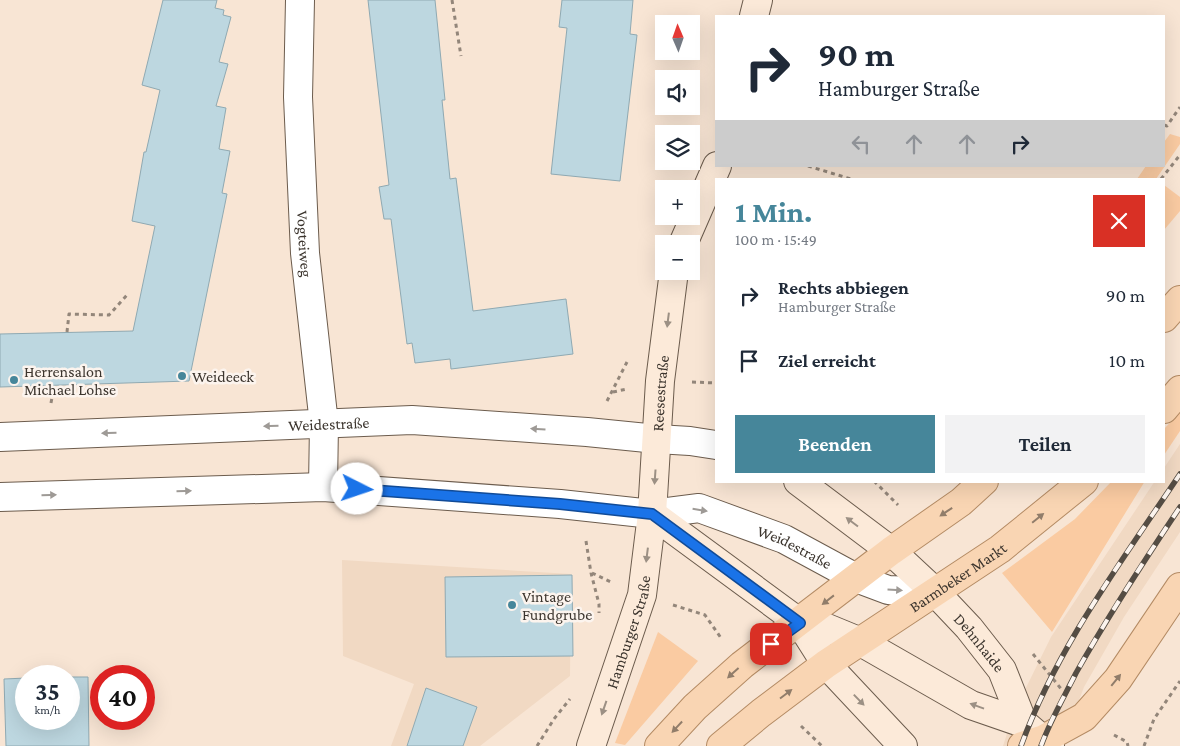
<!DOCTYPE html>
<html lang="de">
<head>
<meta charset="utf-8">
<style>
	body { margin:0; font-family:"Crimson Pro",serif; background:#f2f2f3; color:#1f2937; height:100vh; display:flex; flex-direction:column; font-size:19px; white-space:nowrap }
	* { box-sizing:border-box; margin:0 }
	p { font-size:16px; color:#747a83 }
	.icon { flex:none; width:28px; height:28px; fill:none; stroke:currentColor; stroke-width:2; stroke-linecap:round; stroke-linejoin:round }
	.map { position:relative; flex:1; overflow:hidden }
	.drawer { position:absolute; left:715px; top:178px; width:450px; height:305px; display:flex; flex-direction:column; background:#fff; border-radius:0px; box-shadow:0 5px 20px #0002 }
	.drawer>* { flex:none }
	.hud { position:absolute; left:715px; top:15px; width:450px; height:152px; border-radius:0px; box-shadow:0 5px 20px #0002; background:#fff; color:#1f2937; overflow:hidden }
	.needle { width:32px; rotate:358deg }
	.fabs { position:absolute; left:655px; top:15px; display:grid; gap:10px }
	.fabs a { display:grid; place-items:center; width:45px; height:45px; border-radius:0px; background:#fff; box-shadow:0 5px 20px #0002; font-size:25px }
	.speed { position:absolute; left:15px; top:665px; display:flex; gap:10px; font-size:25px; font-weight:700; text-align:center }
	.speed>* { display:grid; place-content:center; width:65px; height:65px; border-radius:50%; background:#fff; box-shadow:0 5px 20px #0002; line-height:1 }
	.speed small { font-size:12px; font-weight:400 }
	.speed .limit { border:8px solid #d22; background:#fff; color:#111 }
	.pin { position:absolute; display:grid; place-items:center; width:42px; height:42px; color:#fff; margin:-21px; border-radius:10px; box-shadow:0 2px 8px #0006 }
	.me { position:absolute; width:55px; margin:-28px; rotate:94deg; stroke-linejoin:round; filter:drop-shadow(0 0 4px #0008) }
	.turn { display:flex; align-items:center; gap:18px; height:105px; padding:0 20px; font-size:22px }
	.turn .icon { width:65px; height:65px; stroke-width:2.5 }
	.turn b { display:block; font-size:35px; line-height:42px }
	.lanes { display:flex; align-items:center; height:48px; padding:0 20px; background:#0003; justify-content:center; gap:25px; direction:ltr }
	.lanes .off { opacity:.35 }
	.round { display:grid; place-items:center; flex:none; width:52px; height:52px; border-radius:0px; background:#f2f2f3 }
	.headline { display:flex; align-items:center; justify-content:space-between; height:85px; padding:0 20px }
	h1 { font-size:30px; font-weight:700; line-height:38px; color:#46869a }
	.action { display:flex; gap:10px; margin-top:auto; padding:10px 20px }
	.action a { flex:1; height:58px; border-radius:0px; background:#46869a; color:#fff; font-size:20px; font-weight:700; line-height:58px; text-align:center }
	.action a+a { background:#f2f2f3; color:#1f2937 }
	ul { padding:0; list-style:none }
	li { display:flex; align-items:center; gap:15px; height:65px; padding:0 20px }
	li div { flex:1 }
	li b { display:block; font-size:19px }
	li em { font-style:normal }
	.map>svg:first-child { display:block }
</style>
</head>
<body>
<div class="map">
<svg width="1180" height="746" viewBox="0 0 1180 746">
	<rect width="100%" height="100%" fill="#f8e5d4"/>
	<g fill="#f1d9c3">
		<path d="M 1180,444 L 1180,532 L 1124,617 L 1084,687 L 1062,746 L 1003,746 L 1014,712 L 1051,637 L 1155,481 L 1164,481 L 1164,468 Z"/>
		<path d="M 342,560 L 571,574 L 570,676 L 480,746 L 391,746 L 414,684 L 343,656 Z"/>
	</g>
	<g fill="#facba2">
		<path d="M 1170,134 L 1180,137 L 1180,144 L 1156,179 L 1137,179 L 1146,166 L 1164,166 L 1164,142 Z"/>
		<path d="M 1164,185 L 1180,197 L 1180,211 L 1164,230 Z"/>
		<path d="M 1180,412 L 1180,431 L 1164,455 L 1164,429 Z"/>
		<path d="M 1112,481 L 1145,481 L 1052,632 L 1002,573 L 1075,519 Z"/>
		<path d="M 658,632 L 698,661 L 625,745 L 615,743 Z"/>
	</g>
	<g fill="#bdd7e0" stroke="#8fa9b2">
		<path d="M 163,0 L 217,0 L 215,8 L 224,10 L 223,15 L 231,17 L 219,62 L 228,64 L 216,106 L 226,108 L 219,149 L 230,151 L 222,193 L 227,194 L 189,381 L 0,387 L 0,334 L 133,331 L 155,226 L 132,221 L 144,152 L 146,152 L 160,90 L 142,85 Z"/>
		<path d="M 368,0 L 435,0 L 445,100 L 442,100 L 450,179 L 456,178 L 473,311 L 566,299 L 573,354 L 451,369 L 450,359 L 415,363 L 412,343 L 407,344 L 391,219 L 384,219 L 379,187 L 389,185 Z"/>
		<path d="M 562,0 L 633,0 L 630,34 L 637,35 L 620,181 L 551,174 L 567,28 L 559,27 Z"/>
		<path d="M 572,575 L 573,656 L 446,657 L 445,577 Z"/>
		<path d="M 69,677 L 88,677 L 89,746 L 6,746 L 4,679 L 26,678 L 26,719 L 69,719 Z"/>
		<path d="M 426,688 L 477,707 L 463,746 L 407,746 Z"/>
	</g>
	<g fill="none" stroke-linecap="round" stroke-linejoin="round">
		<g stroke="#6c5c4d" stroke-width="30">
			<g id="minor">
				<path id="s1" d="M 300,0 L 298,97 L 305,253 L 324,424 L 323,487"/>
			</g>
		</g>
		<g stroke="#6c5c4d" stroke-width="30">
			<g id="tertiary">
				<path id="s2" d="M 0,437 L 412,420 L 587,432 L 657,439 L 690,441 L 716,445"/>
				<path id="s3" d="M 0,497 L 323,487 L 560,504 L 652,514 L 699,508 L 784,539 L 856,578 L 888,590 L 935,592"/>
			</g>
		</g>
		<g stroke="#6c5c4d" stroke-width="30">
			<g id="secondary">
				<path d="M 754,16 L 758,0"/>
				<path d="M 683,244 L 717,166"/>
				<path id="s4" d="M 798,481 L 891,551 L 935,592 L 969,628 L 1002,670 L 1023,723 L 1050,746"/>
				<path d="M 652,514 L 800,623 L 826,664 L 903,746"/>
				<path d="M 800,623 L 827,628 L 861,642 L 971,705 L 1023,723"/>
				<path id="s5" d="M 591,746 L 642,595 L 652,514 L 660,381 L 674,271"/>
			</g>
		</g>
		<g stroke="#b48b64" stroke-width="30">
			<g id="primary">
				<path d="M 1164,318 L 1180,300"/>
				<path d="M 1164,409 L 1180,390"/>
				<path d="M 659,746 L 695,707 L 742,665 L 891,551 L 961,502 L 984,481"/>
				<path id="s6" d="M 721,746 L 761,713 L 826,664 L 1000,549 L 1084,481"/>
				<path d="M 1022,746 L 1044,739 L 1084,717 L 1118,679 L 1180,587"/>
			</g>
		</g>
		<g stroke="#93867a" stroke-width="3" stroke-dasharray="4 4" stroke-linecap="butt">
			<path d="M 452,0 L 461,56"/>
			<path d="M 1164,125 L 1167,126 L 1180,107"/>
			<path d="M 808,166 L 851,179"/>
			<path d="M 1161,179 L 1180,155"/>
			<path d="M 67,332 L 69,314 L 109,315 L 127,295"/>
			<path d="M 692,382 L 716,383"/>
			<path d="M 613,392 L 627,389"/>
			<path d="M 607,401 L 627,362"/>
			<path d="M 51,403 L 54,387"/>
			<path d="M 874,481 L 898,505"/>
			<path d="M 586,541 L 591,573 L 599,604 L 599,613"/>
			<path d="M 592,573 L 611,582"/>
			<path d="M 673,605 L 705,615 L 721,638"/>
			<path d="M 1033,654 L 1062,690"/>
			<path d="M 801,726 L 822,746"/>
			<path d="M 1114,735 L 1127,742 L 1128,746"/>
			<path d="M 537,746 L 554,719 L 570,699"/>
			<path d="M 1144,746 L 1154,719 L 1180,681"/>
		</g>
		<use href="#minor" stroke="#fff" stroke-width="28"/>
		<use href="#tertiary" stroke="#fff" stroke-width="28"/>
		<use href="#secondary" stroke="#fcead9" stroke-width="28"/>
		<use href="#primary" stroke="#f9d5b3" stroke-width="28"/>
		<g stroke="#554d44" stroke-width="5.5">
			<g id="rail">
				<path d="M 1021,746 C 1057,647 1122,561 1180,474"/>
				<path d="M 1041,746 C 1050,721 1064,697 1076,673 C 1108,616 1144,561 1180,507"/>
			</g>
		</g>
		<use href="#rail" stroke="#fcf4ee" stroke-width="4" stroke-dasharray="11" stroke-linecap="butt"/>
	</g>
	<defs><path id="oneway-solid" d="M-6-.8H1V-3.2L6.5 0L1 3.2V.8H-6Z" transform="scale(1.25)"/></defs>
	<g fill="#9c9084">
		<use href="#oneway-solid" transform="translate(668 320) rotate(97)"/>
		<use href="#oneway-solid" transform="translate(655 477) rotate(94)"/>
		<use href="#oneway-solid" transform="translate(852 522) rotate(-143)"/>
		<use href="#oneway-solid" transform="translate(647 555) rotate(97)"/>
		<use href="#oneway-solid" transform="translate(859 700) rotate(46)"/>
		<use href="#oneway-solid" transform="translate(977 706) rotate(-160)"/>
		<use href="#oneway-solid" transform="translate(604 708) rotate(109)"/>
	</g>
	<g fill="#9e9a96">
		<use href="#oneway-solid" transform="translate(271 426) rotate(178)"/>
		<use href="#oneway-solid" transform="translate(538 429) rotate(-176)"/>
		<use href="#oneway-solid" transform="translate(109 433) rotate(178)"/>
		<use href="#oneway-solid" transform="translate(184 491) rotate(-2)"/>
		<use href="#oneway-solid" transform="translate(49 495) rotate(-2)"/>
		<use href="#oneway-solid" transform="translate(700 510) rotate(9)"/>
		<use href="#oneway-solid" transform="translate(895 590) rotate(4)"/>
	</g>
	<g fill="#917d6a">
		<use href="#oneway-solid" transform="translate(946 512) rotate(146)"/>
		<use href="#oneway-solid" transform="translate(1038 518) rotate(-39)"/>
		<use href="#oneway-solid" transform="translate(828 600) rotate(142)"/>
		<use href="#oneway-solid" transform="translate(733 673) rotate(138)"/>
		<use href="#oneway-solid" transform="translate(1116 680) rotate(-51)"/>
		<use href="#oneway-solid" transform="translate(786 694) rotate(-37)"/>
		<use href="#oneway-solid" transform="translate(677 727) rotate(133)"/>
	</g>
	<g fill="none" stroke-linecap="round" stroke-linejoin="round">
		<g stroke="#114b97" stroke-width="12">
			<path id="route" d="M 357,489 L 560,504 L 652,514 L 800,623 L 771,644"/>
		</g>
		<use href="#route" stroke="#1a73e8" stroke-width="9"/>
	</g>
	<g fill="#46869a" stroke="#fcf4ee" stroke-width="2">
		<circle cx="182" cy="376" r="5"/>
		<circle cx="14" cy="380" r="5"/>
		<circle cx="512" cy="605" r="5"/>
	</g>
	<g text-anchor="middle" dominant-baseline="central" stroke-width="5" stroke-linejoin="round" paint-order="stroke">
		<g font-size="16" fill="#3c352e" stroke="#fcf4ee">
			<text stroke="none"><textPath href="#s1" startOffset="244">Vogteiweg</textPath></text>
			<text stroke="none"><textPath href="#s5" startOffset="362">Reesestraße</textPath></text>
			<text stroke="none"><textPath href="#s2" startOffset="329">Weidestraße</textPath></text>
			<text stroke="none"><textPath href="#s3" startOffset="804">Weidestraße</textPath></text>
			<text stroke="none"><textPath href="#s6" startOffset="291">Barmbeker Markt</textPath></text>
			<text stroke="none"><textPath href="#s5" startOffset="120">Hamburger Straße</textPath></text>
			<text stroke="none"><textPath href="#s4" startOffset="244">Dehnhaide</textPath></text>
		</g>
		<g font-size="16" fill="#3c352e" stroke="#fcf4ee" text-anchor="start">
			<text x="24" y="371">Herrensalon<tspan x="24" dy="18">Michael Lohse</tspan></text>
			<text x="192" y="376">Weideeck</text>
			<text x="522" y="596">Vintage<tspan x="522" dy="18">Fundgrube</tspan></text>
		</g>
	</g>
</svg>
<div class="fabs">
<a><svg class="needle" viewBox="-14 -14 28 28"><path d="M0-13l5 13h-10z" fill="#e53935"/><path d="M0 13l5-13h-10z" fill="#747a83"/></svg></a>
<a><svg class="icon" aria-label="sound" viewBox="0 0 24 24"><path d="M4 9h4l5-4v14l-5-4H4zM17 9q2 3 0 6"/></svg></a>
<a><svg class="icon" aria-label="layers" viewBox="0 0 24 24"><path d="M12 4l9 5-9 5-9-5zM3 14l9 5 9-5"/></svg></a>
<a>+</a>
<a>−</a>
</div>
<div class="speed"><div>35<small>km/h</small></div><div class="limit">40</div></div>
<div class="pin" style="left:771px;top:644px;background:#d93025"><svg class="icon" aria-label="arrive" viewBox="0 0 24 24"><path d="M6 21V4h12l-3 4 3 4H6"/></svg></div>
<svg class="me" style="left:357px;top:489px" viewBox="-20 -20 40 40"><circle r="19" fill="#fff"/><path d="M0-13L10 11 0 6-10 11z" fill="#1a73e8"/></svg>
<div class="hud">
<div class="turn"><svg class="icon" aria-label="right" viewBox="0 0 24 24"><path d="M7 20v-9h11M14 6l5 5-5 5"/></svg><div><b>90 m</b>Hamburger Straße</div></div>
<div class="lanes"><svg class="icon off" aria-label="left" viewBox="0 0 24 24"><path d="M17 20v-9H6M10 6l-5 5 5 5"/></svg><svg class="icon off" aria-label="ahead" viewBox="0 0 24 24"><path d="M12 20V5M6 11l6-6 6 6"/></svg><svg class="icon off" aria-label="ahead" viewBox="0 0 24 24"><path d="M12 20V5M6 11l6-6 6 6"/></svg><svg class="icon" aria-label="right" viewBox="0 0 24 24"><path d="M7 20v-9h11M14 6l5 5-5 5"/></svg></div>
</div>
<section class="drawer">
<div class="headline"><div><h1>1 Min.</h1><p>100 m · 15:49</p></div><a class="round" style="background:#d93025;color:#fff"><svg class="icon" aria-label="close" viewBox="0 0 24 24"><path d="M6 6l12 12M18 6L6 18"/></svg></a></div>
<ul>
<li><svg class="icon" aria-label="right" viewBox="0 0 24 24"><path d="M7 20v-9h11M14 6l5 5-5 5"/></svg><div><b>Rechts abbiegen</b><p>Hamburger Straße</p></div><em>90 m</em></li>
<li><svg class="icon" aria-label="arrive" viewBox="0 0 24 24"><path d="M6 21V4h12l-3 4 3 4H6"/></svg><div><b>Ziel erreicht</b></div><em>10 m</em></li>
</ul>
<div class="action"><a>Beenden</a><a>Teilen</a></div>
</section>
</div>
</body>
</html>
